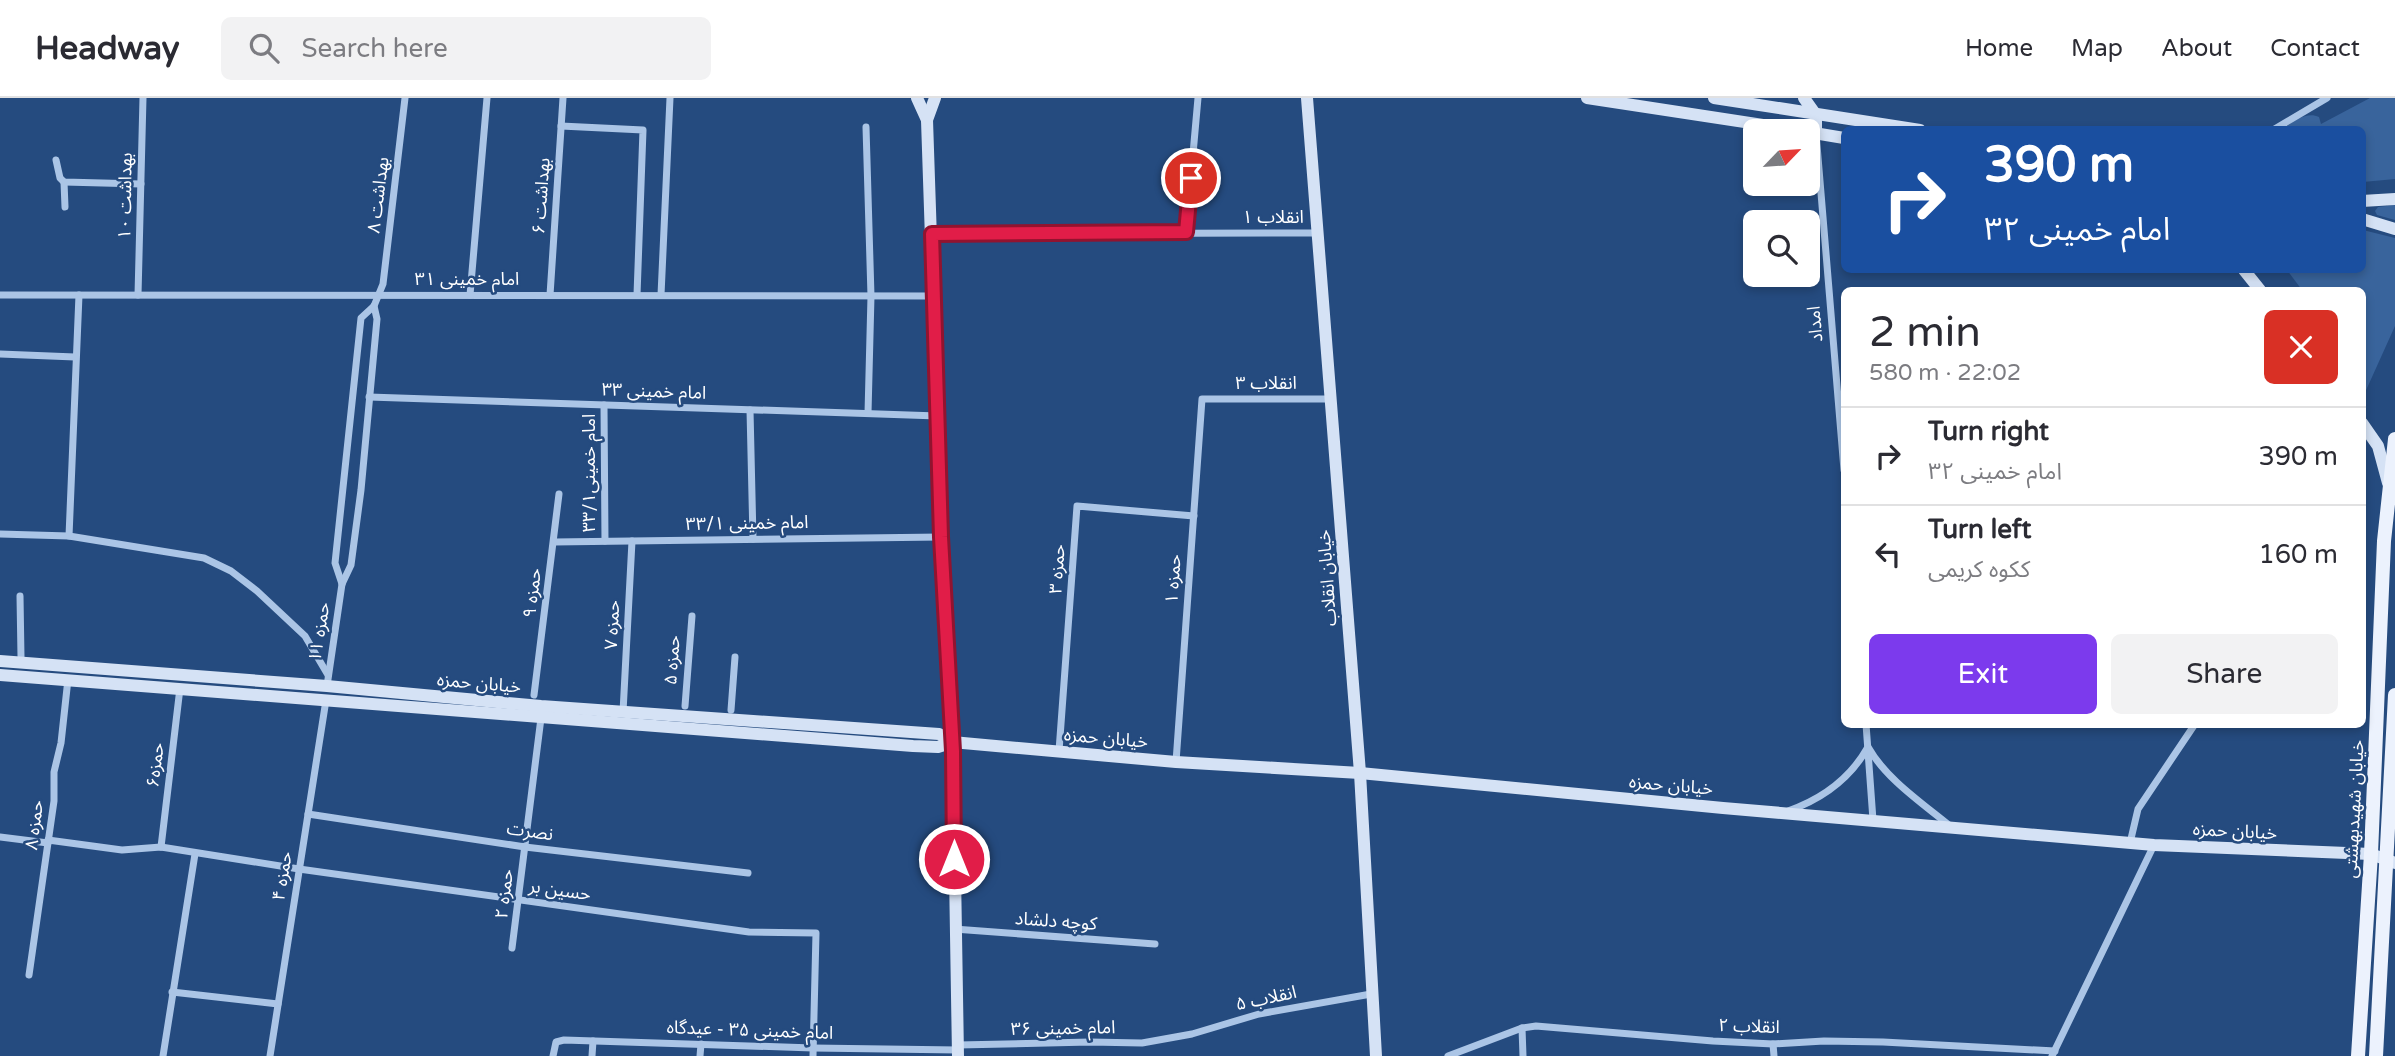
<!DOCTYPE html>
<html lang="en">
<head>
<meta charset="utf-8">
<style>
	body { margin:0; font-family:"Varela Round","Noto Sans Arabic",sans-serif; background:#f2f2f3; color:#2b2b33; height:100vh; display:flex; flex-direction:column; font-size:26px; white-space:nowrap }
	* { box-sizing:border-box; margin:0 }
	p { font-size:23px; color:#7c7c81 }
	.icon { flex:none; width:38px; height:38px; fill:none; stroke:currentColor; stroke-width:2; stroke-linecap:round; stroke-linejoin:round }
	.map { position:relative; flex:1; overflow:hidden }
	.details { position:absolute; left:1841px; top:189px; width:525px; height:441px; display:flex; flex-direction:column; background:#fff; border-radius:10px; box-shadow:0 4px 10px #0003 }
	.details>* { flex:none }
	.banner { position:absolute; left:1841px; top:28px; width:525px; height:147px; border-radius:10px; box-shadow:0 4px 10px #0003; background:#1a4fa0; color:#fff; overflow:hidden }
	.needle { width:46px; rotate:65deg }
	.buttons { position:absolute; left:1743px; top:21px; display:grid; gap:14px }
	.buttons a { display:grid; place-items:center; width:77px; height:77px; border-radius:10px; background:#fff; box-shadow:0 4px 10px #0003; font-size:35px }
	.pin { position:absolute; display:grid; place-items:center; width:60px; height:60px; color:#fff; margin:-30px; border:4px solid #fff; border-radius:50%; box-shadow:0 2px 7px #0007 }
	.me { position:absolute; width:77px; margin:-38px; rotate:0deg; stroke-linejoin:round; filter:drop-shadow(0 0 5px #0008) }
	.turn { display:flex; align-items:center; gap:24px; height:147px; padding:0 28px; font-size:32px }
	.turn .icon { width:91px; height:91px; stroke-width:2.5 }
	.turn b { display:block; font-size:49px; line-height:60px }
	.round { display:grid; place-items:center; flex:none; width:74px; height:74px; border-radius:10px; background:#f2f2f3 }
	.head { display:flex; align-items:center; justify-content:space-between; height:119px; padding:0 28px }
	h1 { font-size:42px; font-weight:600; line-height:52px }
	.button { display:flex; gap:14px; margin-top:auto; padding:14px 28px }
	.button a { flex:1; height:80px; border-radius:10px; background:#7c3aed; color:#fff; font-size:28px; font-weight:600; line-height:80px; text-align:center }
	.button a+a { background:#f2f2f3; color:#2b2b33 }
	ul { padding:0; list-style:none }
	li { display:flex; align-items:center; gap:21px; height:98px; padding:0 28px; border-top:2px solid #e1e1e2 }
	li div { flex:1 }
	li b { display:block; font-size:26px }
	li em { font-style:normal }
	header { display:flex; align-items:center; gap:42px; box-sizing:border-box; height:98px; padding:0 35px; background:#fff; border-bottom:2px solid #e1e1e2 }
	header strong { font-size:33px }
	nav { display:flex; gap:38px; margin-inline-start:auto; font-size:24px }
	.search { width:490px; height:63px; background:#f2f2f3; display:flex; align-items:center; gap:18px; box-sizing:border-box; padding:0 24px; border-radius:10px; color:#7c7c81; font-size:26px }
	.map>svg:first-child { display:block }
</style>
</head>
<body>
<header>
<strong>Headway</strong>
<div class="search"><svg class="icon" aria-label="search" viewBox="0 0 24 24"><circle cx="10" cy="10" r="6"/><path d="M15 15l6 6"/></svg>Search here</div>
<nav><a>Home</a><a>Map</a><a>About</a><a>Contact</a></nav>
</header>
<div class="map">
<svg width="2395" height="958" viewBox="0 0 2395 958">
	<rect width="100%" height="100%" fill="#254b7f"/>
	<g fill="#39649c">
		<path d="M 2370,0 L 2395,0 L 2395,81 L 2363,84 L 2362,32 L 2281,32 C 2293,24 2306,13 2319,19 L 2321,26 Z"/>
		<path d="M 2395,107 L 2395,122 L 2377,117 L 2375,113 L 2378,109 Z"/>
		<path d="M 2363,132 L 2395,140 L 2395,228 L 2363,299 L 2362,192 L 2302,192 L 2287,172 L 2362,172 Z"/>
	</g>
	<g fill="none" stroke-linecap="round" stroke-linejoin="round">
		<g stroke="#abc5e6" stroke-width="7">
			<path d="M 561,28 L 643,32 L 637,197"/>
			<path d="M 866,29 L 871,198 L 868,315"/>
			<path d="M 2273,32 L 2327,0"/>
			<path d="M 1816,35 L 1844,372"/>
			<path d="M 56,62 L 60,80 L 64,84 L 141,86"/>
			<path d="M 64,84 L 65,109"/>
			<path d="M 1186,134 L 1198,0"/>
			<path d="M 932,136 L 1317,135"/>
			<path d="M 0,197 L 933,198"/>
			<path d="M 138,197 L 143,0"/>
			<path d="M 470,197 L 487,0"/>
			<path d="M 550,197 L 563,0"/>
			<path d="M 661,197 L 670,0"/>
			<path d="M 0,256 L 75,259"/>
			<path d="M 369,299 L 938,318"/>
			<path d="M 604,307 L 605,443"/>
			<path d="M 750,312 L 753,441"/>
			<path d="M 0,436 L 69,438 L 204,460 L 231,473 L 257,493 L 305,538 L 328,577"/>
			<path d="M 69,438 L 79,197"/>
			<path d="M 554,444 L 941,439"/>
			<path d="M 342,486 L 335,465 L 361,220 L 374,208 L 383,186 L 405,0"/>
			<path d="M 20,498 L 21,559"/>
			<path d="M 327,588 L 342,486 L 351,467 L 361,392 L 377,221 L 374,208"/>
			<path d="M 534,597 L 559,396"/>
			<path d="M 685,608 L 692,518"/>
			<path d="M 731,612 L 735,559"/>
			<path d="M 623,614 L 632,443"/>
			<path d="M 1866,626 L 1873,722"/>
			<path d="M 1059,653 L 1077,408 L 1194,418"/>
			<path d="M 1176,664 L 1202,301 L 1330,301"/>
			<path d="M 1788,713 C 1822,701 1850,681 1868,649 C 1886,681 1922,705 1950,728"/>
			<path d="M 308,716 L 525,749 L 748,775"/>
			<path d="M 0,739 L 48,745"/>
			<path d="M 48,742 L 122,752 L 161,749 L 299,771 L 749,834 L 816,835 L 813,958"/>
			<path d="M 2130,745 L 2138,711 L 2195,626"/>
			<path d="M 161,749 L 180,590"/>
			<path d="M 954,831 L 1155,846"/>
			<path d="M 512,850 L 541,620"/>
			<path d="M 29,877 L 54,703 L 54,674 L 61,645 L 68,581"/>
			<path d="M 172,894 L 278,906"/>
			<path d="M 1522,930 L 1523,958"/>
			<path d="M 1773,946 L 1774,958"/>
			<path d="M 958,947 L 1090,944 L 1142,945 L 1192,936 L 1259,916 L 1371,896"/>
			<path d="M 163,958 L 195,756"/>
			<path d="M 270,958 L 326,602"/>
			<path d="M 553,958 L 556,944 L 564,942 L 813,950 L 958,952"/>
			<path d="M 592,958 L 593,943"/>
			<path d="M 700,958 L 701,946"/>
			<path d="M 1448,958 L 1522,930 L 1536,928 L 1713,943 L 1773,946 L 1824,943 L 1883,944 L 2055,953"/>
			<path d="M 2052,958 L 2154,747"/>
		</g>
		<g stroke="#d5e2f5" stroke-width="12">
			<path d="M 917,0 L 927,22"/>
			<path d="M 935,0 L 927,22 L 941,439 L 953,653 L 958,958"/>
			<path d="M 1307,0 L 1360,675 L 1376,958"/>
			<path d="M 1587,0 L 1803,33"/>
			<path d="M 1714,0 L 1920,32"/>
			<path d="M 1804,0 L 1816,17 L 1816,35"/>
			<path d="M 1808,34 L 1844,40"/>
			<path d="M 2362,103 L 2395,101"/>
			<path d="M 2362,121 L 2395,131"/>
			<path d="M 2244,172 L 2260,192"/>
			<path d="M 2362,325 L 2378,348 L 2388,385"/>
			<path d="M 0,563 L 327,588 L 541,608 L 939,636 L 953,644 L 963,645 L 1176,664 L 1360,675 L 1723,710 L 2154,747 L 2371,756 L 2395,765"/>
			<path d="M 0,577 L 913,648 L 938,649 L 953,644"/>
		</g>
		<g stroke="#ecf2fd" stroke-width="14">
			<path d="M 2358,958 L 2371,756 L 2384,443 L 2395,341"/>
			<path d="M 2376,958 L 2395,597"/>
		</g>
	</g>
	<g fill="none" stroke-linecap="round" stroke-linejoin="round">
		<g stroke="#92132f" stroke-width="18">
			<path id="route" d="M 954,761 L 953,653 L 941,439 L 932,136 L 1186,134 L 1191,80"/>
		</g>
		<use href="#route" stroke="#e11d48" stroke-width="12"/>
	</g>
	<g text-anchor="middle" dominant-baseline="central" stroke-width="5" stroke-linejoin="round" paint-order="stroke">
		<g font-size="18" fill="#fff" stroke="#254b7f">
			<text transform="translate(378 97) rotate(-83)">بهداشت ۸</text>
			<text transform="translate(125 98) rotate(-89)">بهداشت ۱۰</text>
			<text transform="translate(541 98) rotate(-86)">بهداشت ۶</text>
			<text x="1273" y="119">انقلاب ۱</text>
			<text x="467" y="181">امام خمینی ۳۱</text>
			<text transform="translate(1815 226) rotate(-95)">امداد</text>
			<text x="1266" y="285">انقلاب ۳</text>
			<text transform="translate(654 293) rotate(2)">امام خمینی ۳۳</text>
			<text transform="translate(589 375) rotate(-90)">امام خمینی۳۳/۱</text>
			<text transform="translate(747 425) rotate(-1)">امام خمینی ۳۳/۱</text>
			<text transform="translate(1057 471) rotate(-86)">حمزه ۳</text>
			<text transform="translate(1327 480) rotate(-94)">خیابان انقلاب</text>
			<text transform="translate(1173 481) rotate(-86)">حمزه ۱</text>
			<text transform="translate(532 495) rotate(-83)">حمزه ۹</text>
			<text transform="translate(612 527) rotate(-87)">حمزه ۷</text>
			<text transform="translate(319 534) rotate(-81)">حمزه ۱۱</text>
			<text transform="translate(672 562) rotate(-86)">حمزه ۵</text>
			<text transform="translate(479 585) rotate(5)">خیابان حمزه</text>
			<text transform="translate(1106 640) rotate(5)">خیابان حمزه</text>
			<text transform="translate(155 667) rotate(-83)">حمزه۶</text>
			<text transform="translate(1671 687) rotate(5)">خیابان حمزه</text>
			<text transform="translate(2354 711) rotate(-87)">خیابان شهیدبهشتی</text>
			<text transform="translate(34 727) rotate(-83)">حمزه ۸</text>
			<text transform="translate(530 733) rotate(8)">نصرت</text>
			<text transform="translate(2235 733) rotate(3)">خیابان حمزه</text>
			<text transform="translate(282 778) rotate(-81)">حمزه ۴</text>
			<text transform="translate(560 792) rotate(8)">حسین بر</text>
			<text transform="translate(504 796) rotate(-83)">حمزه ۲</text>
			<text transform="translate(1056 823) rotate(4)">کوچه دلشاد</text>
			<text transform="translate(1266 900) rotate(-12)">انقلاب ۵</text>
			<text transform="translate(1749 928) rotate(2)">انقلاب ۲</text>
			<text transform="translate(1063 930) rotate(-1)">امام خمینی ۳۶</text>
			<text transform="translate(750 932) rotate(2)">امام خمینی ۳۵ - عیدگاه</text>
		</g>
	</g>
</svg>
<div class="buttons">
<a><svg class="needle" viewBox="-14 -14 28 28"><path d="M0-13l5 13h-10z" fill="#e53935"/><path d="M0 13l5-13h-10z" fill="#7c7c81"/></svg></a>
<a><svg class="icon" aria-label="search" viewBox="0 0 24 24"><circle cx="10" cy="10" r="6"/><path d="M15 15l6 6"/></svg></a>
</div>
<div class="pin" style="left:1191px;top:80px;background:#d93025"><svg class="icon" aria-label="arrive" viewBox="0 0 24 24"><path d="M6 21V4h12l-3 4 3 4H6"/></svg></div>
<svg class="me" style="left:954px;top:761px" viewBox="-20 -20 40 40"><circle r="17" fill="#e11d48" stroke="#fff" stroke-width="3"/><path d="M0-11L8 9 0 5-8 9z" fill="#fff"/></svg>
<div class="banner">
<div class="turn"><svg class="icon" aria-label="right" viewBox="0 0 24 24"><path d="M7 20v-9h11M14 6l5 5-5 5"/></svg><div><b>390 m</b>امام خمینی ۳۲</div></div>
</div>
<section class="details">
<div class="head"><div><h1>2 min</h1><p>580 m · 22:02</p></div><a class="round" style="background:#d93025;color:#fff"><svg class="icon" aria-label="close" viewBox="0 0 24 24"><path d="M6 6l12 12M18 6L6 18"/></svg></a></div>
<ul>
<li><svg class="icon" aria-label="right" viewBox="0 0 24 24"><path d="M7 20v-9h11M14 6l5 5-5 5"/></svg><div><b>Turn right</b><p>امام خمینی ۳۲</p></div><em>390 m</em></li>
<li><svg class="icon" aria-label="left" viewBox="0 0 24 24"><path d="M17 20v-9H6M10 6l-5 5 5 5"/></svg><div><b>Turn left</b><p>ککوه کریمی</p></div><em>160 m</em></li>
</ul>
<div class="button"><a>Exit</a><a>Share</a></div>
</section>
</div>
</body>
</html>
